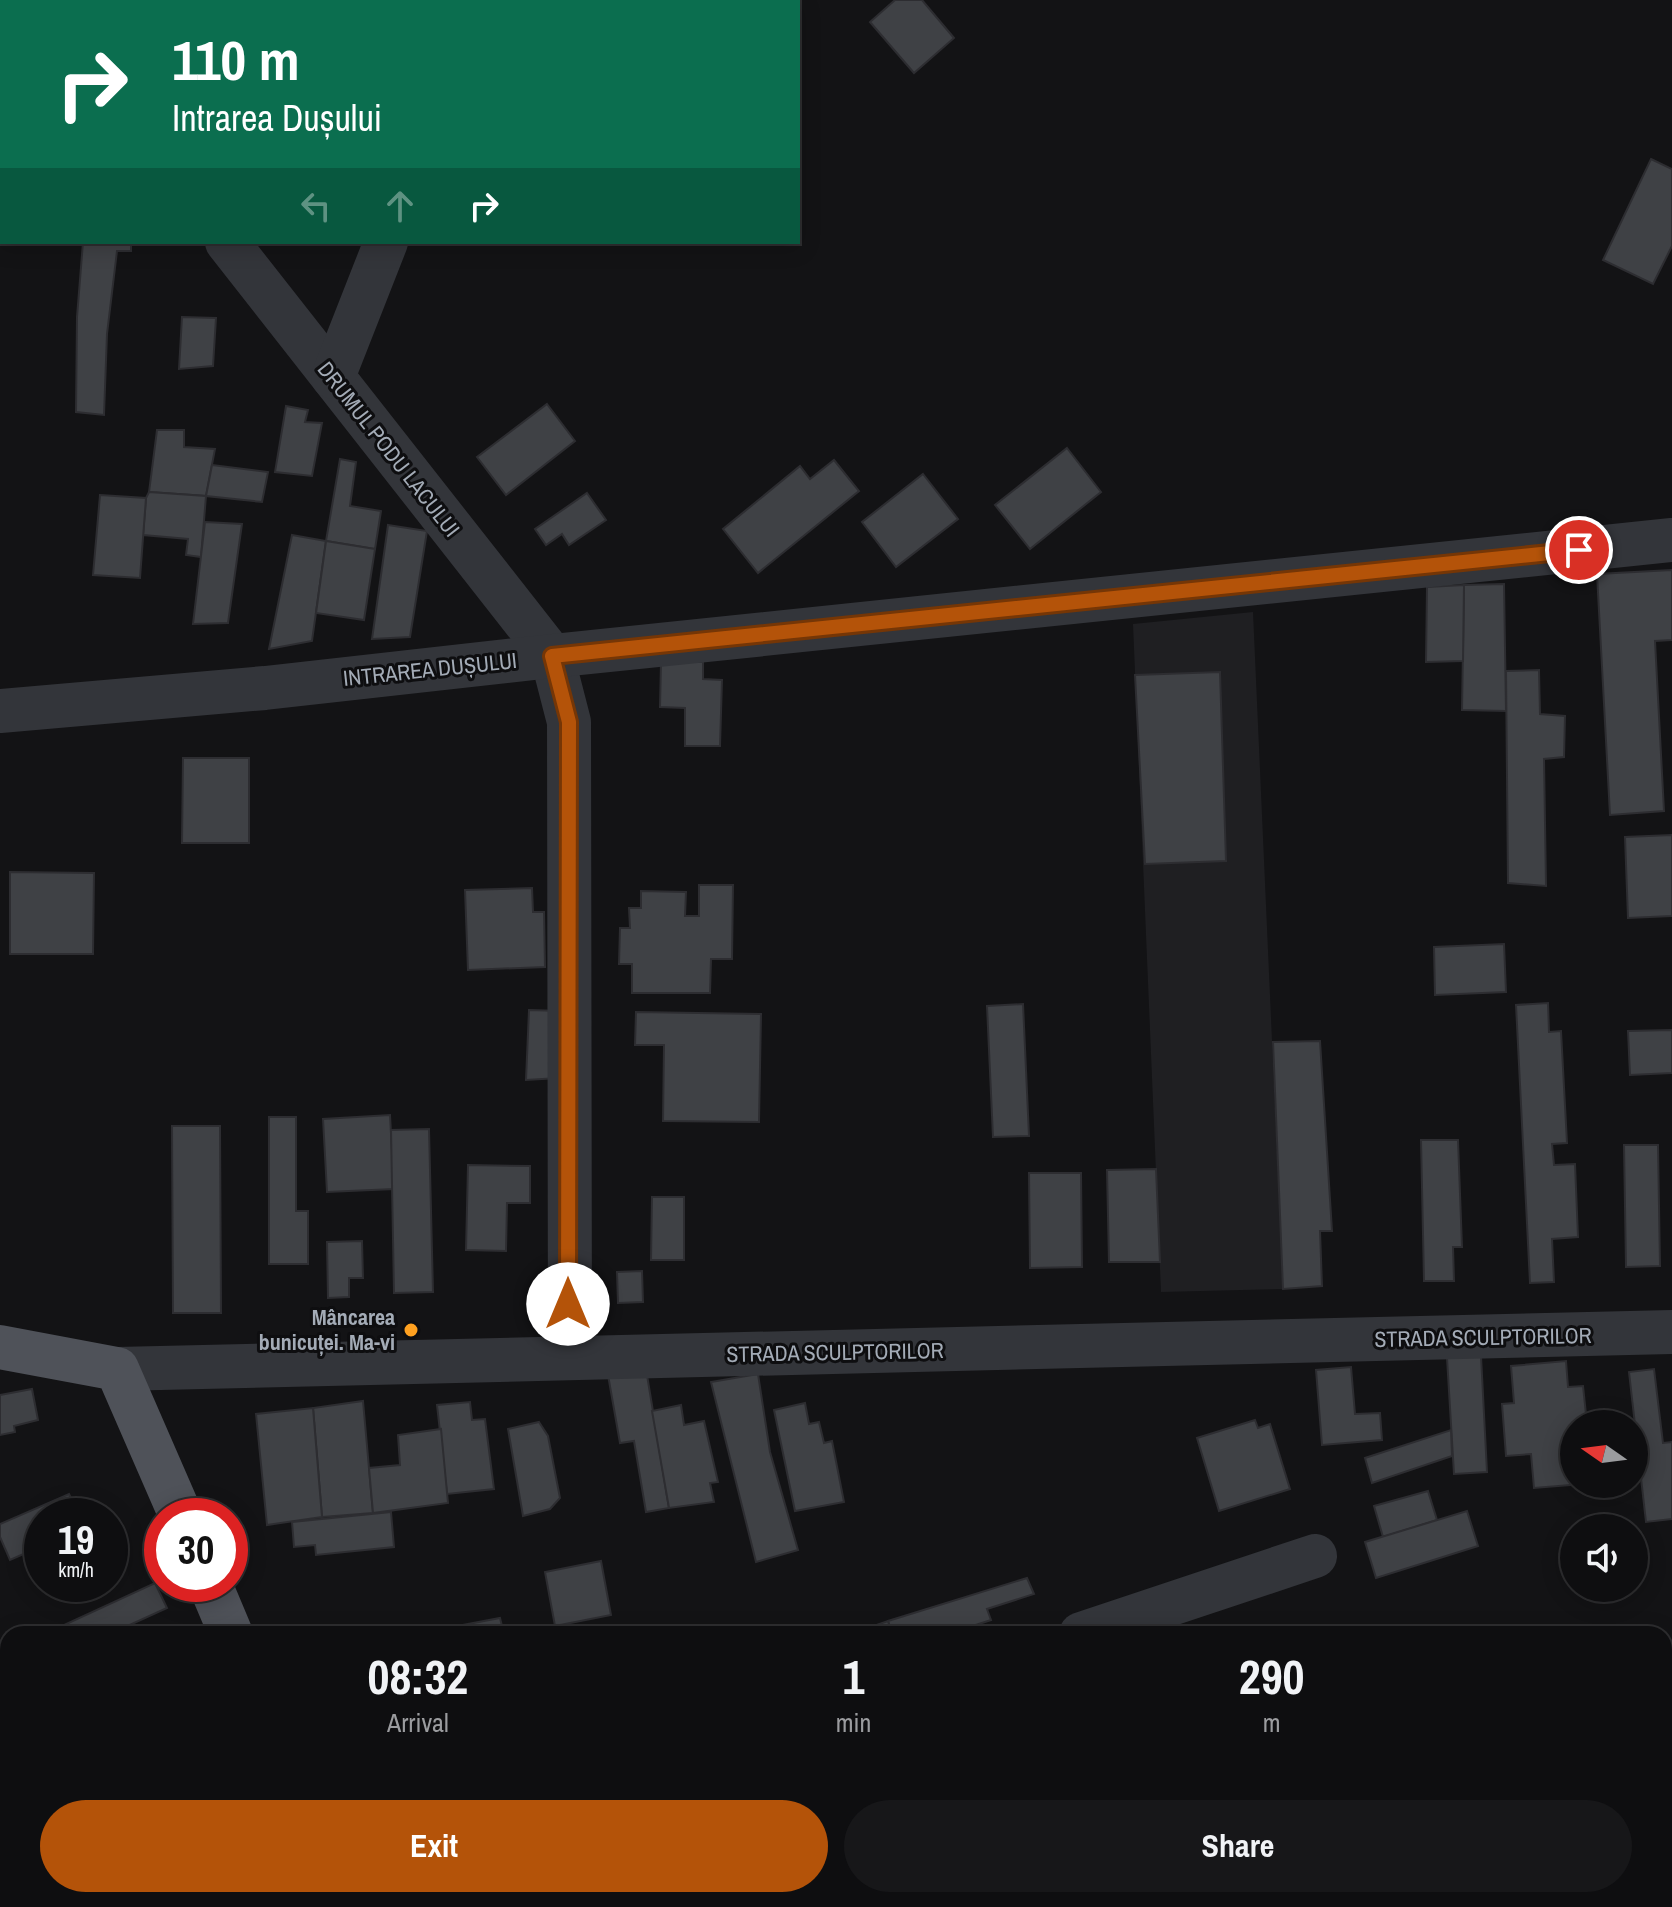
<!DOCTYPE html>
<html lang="en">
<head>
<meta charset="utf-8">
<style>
	body { margin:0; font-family:"Archivo Narrow",sans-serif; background:#171719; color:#f1f3f6; height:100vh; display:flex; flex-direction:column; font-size:30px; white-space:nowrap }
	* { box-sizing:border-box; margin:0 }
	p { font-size:26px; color:#9b9c9f }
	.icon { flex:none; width:44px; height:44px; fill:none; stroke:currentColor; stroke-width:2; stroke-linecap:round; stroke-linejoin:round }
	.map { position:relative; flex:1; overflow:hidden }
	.side { position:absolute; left:0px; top:1626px; width:1672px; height:282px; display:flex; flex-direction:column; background:#0e0e10; border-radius:24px 24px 0 0; box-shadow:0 4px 20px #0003,0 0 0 2px #2e2e30 }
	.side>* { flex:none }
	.banner { position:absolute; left:0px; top:0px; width:800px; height:244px; box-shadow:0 4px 20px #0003,0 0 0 2px #2e2e30; background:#0b6e4f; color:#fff; overflow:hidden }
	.needle { width:52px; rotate:284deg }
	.fabs { position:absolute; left:1560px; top:1410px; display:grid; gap:16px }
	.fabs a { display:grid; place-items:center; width:88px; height:88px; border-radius:50%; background:#0e0e10; box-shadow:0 4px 20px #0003,0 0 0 2px #2e2e30; font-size:40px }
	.speed { position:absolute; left:24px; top:1498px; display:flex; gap:16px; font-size:40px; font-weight:700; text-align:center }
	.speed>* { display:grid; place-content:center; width:104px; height:104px; border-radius:50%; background:#0e0e10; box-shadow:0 4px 20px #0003,0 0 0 2px #2e2e30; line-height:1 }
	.speed small { font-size:20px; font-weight:400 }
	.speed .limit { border:12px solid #d22; background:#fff; color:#111 }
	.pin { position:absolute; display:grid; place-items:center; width:68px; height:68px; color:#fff; margin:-34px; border:4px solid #fff; border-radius:50%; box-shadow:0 2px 8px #0007 }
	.me { position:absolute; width:88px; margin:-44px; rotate:0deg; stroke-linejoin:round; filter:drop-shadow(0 0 6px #0008) }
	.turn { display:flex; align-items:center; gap:28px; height:168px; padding:0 40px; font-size:36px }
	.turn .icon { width:104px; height:104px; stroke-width:2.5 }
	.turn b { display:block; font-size:56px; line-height:68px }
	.lanes { display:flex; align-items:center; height:76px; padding:0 40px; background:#0003; justify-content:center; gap:40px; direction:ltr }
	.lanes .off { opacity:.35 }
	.eta { display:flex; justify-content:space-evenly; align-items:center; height:136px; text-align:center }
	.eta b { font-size:48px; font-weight:700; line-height:56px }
	.primary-button { display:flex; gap:16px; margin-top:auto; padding:16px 40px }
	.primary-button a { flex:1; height:92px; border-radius:48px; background:#b45309; color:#fff; font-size:32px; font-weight:700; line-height:92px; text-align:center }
	.primary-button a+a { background:#171719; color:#f1f3f6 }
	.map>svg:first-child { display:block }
</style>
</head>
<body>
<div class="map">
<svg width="1672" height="1907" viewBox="0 0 1672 1907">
	<rect width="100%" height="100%" fill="#131315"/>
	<path fill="#1f1f22" d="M 1253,612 L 1283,1289 L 1161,1292 L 1133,624 Z"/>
	<g fill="#3f4145" stroke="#2d2d31" stroke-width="2">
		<path d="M 160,0 L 221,0 L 224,2 L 158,2 Z"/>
		<path d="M 895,0 L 922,0 L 954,38 L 914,73 L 870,22 Z"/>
		<path d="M 1651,159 L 1672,169 L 1672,246 L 1653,284 L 1603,260 Z"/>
		<path d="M 83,242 L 131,242 L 131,251 L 117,251 L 107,334 L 104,415 L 76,412 L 77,317 Z"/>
		<path d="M 182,317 L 216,318 L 213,366 L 179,369 Z"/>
		<path d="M 547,404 L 575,441 L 506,495 L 477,457 Z"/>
		<path d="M 286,406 L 308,410 L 305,422 L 322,423 L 312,476 L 275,472 Z"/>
		<path d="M 157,430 L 184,430 L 184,447 L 215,449 L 206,496 L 149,492 Z"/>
		<path d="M 1067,448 L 1101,492 L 1030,549 L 995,505 Z"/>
		<path d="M 340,459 L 356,462 L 350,506 L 381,511 L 375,549 L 326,541 Z"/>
		<path d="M 834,460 L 859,491 L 758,573 L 723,529 L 800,466 L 810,479 Z"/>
		<path d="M 212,465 L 268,472 L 262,502 L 206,496 Z"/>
		<path d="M 923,474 L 958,519 L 896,567 L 862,522 Z"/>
		<path d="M 149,492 L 206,496 L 201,557 L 186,555 L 188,539 L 143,535 L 146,498 Z"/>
		<path d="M 587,493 L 606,520 L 569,545 L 562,534 L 546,545 L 535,529 Z"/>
		<path d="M 100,495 L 146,498 L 140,578 L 93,575 Z"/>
		<path d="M 205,522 L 242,524 L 228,623 L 193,624 Z"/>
		<path d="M 388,525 L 427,531 L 410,637 L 372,639 Z"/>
		<path d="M 292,535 L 326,541 L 312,641 L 269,649 Z"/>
		<path d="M 326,541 L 375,549 L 364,620 L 316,613 Z"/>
		<path d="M 1672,570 L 1672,640 L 1655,641 L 1664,811 L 1610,815 L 1597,574 Z"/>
		<path d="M 1504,584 L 1506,711 L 1462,710 L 1464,585 Z"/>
		<path d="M 1464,585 L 1463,661 L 1426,662 L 1427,587 Z"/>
		<path d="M 661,662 L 703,662 L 703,679 L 722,680 L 720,746 L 685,746 L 685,708 L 660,707 Z"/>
		<path d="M 1539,670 L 1540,714 L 1565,716 L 1564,757 L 1544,759 L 1546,886 L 1508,883 L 1506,671 Z"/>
		<path d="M 1220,672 L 1226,861 L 1145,864 L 1135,675 Z"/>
		<path d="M 183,758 L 249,758 L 249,843 L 182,843 Z"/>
		<path d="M 1672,835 L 1672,916 L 1628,918 L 1625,837 Z"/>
		<path d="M 10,872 L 94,873 L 93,954 L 10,954 Z"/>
		<path d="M 699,885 L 733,885 L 732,959 L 711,959 L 710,993 L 632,993 L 632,964 L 619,964 L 620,928 L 630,928 L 629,908 L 641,908 L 641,891 L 686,892 L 685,916 L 699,916 Z"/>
		<path d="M 532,888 L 533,912 L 544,912 L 545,967 L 468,970 L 465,890 Z"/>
		<path d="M 1504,944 L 1506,992 L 1435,995 L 1434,947 Z"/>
		<path d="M 1548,1003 L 1549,1032 L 1561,1031 L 1567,1143 L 1552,1144 L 1554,1165 L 1575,1164 L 1578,1237 L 1552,1239 L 1554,1282 L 1530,1283 L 1516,1005 Z"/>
		<path d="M 1023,1004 L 1029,1136 L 993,1137 L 987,1006 Z"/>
		<path d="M 529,1010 L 561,1011 L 559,1078 L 526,1080 Z"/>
		<path d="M 636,1012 L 761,1014 L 759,1122 L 663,1121 L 664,1045 L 635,1045 Z"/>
		<path d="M 1672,1030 L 1672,1073 L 1630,1075 L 1628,1031 Z"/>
		<path d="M 1320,1041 L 1332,1231 L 1320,1231 L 1322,1286 L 1283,1289 L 1273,1042 Z"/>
		<path d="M 390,1115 L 394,1189 L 327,1192 L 323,1119 Z"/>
		<path d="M 269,1117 L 296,1117 L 296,1211 L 308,1211 L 308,1264 L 269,1264 Z"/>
		<path d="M 172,1126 L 220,1126 L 221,1313 L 173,1313 Z"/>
		<path d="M 429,1129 L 433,1292 L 394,1293 L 391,1130 Z"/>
		<path d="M 1421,1140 L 1458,1140 L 1462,1247 L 1453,1247 L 1454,1281 L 1424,1281 Z"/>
		<path d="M 1624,1145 L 1658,1145 L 1660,1266 L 1626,1267 Z"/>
		<path d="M 468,1165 L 530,1166 L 530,1203 L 507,1203 L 506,1251 L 466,1250 Z"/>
		<path d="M 1156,1169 L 1160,1262 L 1109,1262 L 1107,1170 Z"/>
		<path d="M 1029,1173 L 1081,1173 L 1082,1267 L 1030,1268 Z"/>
		<path d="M 652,1197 L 684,1197 L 684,1260 L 651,1260 Z"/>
		<path d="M 362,1241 L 363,1278 L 349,1278 L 349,1297 L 328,1298 L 327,1242 Z"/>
		<path d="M 642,1271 L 643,1302 L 618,1303 L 617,1272 Z"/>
		<path d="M 1481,1356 L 1487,1472 L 1454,1474 L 1447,1358 Z"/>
		<path d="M 1566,1361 L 1568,1387 L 1583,1386 L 1587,1424 L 1574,1424 L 1574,1484 L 1583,1484 L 1534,1488 L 1531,1454 L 1506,1456 L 1502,1404 L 1514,1403 L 1511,1366 Z"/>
		<path d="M 1351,1367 L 1355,1414 L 1380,1413 L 1382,1440 L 1322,1445 L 1316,1370 Z"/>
		<path d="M 646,1369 L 669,1508 L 646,1512 L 634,1441 L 620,1443 L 608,1375 Z"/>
		<path d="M 1654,1369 L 1663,1443 L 1672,1442 L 1672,1519 L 1646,1522 L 1629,1372 Z"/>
		<path d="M 758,1374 L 770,1452 L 798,1550 L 756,1562 L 711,1382 Z"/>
		<path d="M 32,1389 L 38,1420 L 14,1426 L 15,1432 L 0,1435 L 0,1395 Z"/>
		<path d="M 363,1401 L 373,1513 L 322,1517 L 313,1408 Z"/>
		<path d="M 470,1402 L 472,1420 L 485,1419 L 494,1489 L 447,1494 L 437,1405 Z"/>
		<path d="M 805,1403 L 809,1424 L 819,1422 L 824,1443 L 832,1441 L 844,1502 L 795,1511 L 774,1410 Z"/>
		<path d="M 681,1405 L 684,1425 L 704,1421 L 718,1482 L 710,1483 L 714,1502 L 669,1508 L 652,1411 Z"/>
		<path d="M 313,1408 L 322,1517 L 267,1525 L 256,1414 Z"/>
		<path d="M 1255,1420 L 1258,1428 L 1270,1424 L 1290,1489 L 1219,1511 L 1197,1438 Z"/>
		<path d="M 539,1422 L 548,1436 L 560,1498 L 550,1509 L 523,1516 L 508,1429 Z"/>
		<path d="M 441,1429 L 448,1503 L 373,1513 L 369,1468 L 400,1465 L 398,1435 Z"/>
		<path d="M 1451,1430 L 1452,1456 L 1372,1483 L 1365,1458 Z"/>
		<path d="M 1428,1491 L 1437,1520 L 1383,1537 L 1374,1506 Z"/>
		<path d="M 69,1494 L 79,1516 L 42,1516 L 42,1546 L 10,1560 L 0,1537 L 0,1524 Z"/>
		<path d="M 1467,1511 L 1478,1546 L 1376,1578 L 1365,1542 Z"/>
		<path d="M 391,1512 L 394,1547 L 316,1555 L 315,1545 L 294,1547 L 292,1522 Z"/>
		<path d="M 601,1561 L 611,1615 L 555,1626 L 545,1572 Z"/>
		<path d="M 1027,1578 L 1034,1594 L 987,1609 L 991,1620 L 948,1634 L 925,1634 L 924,1630 L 911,1634 L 892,1634 L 888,1621 Z"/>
		<path d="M 155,1583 L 167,1608 L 110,1634 L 52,1634 L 51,1631 Z"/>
		<path d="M 500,1618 L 504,1634 L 415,1634 Z"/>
		<path d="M 888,1621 L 892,1634 L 850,1634 Z"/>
		<path d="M 1238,1629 L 1239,1634 L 1210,1634 Z"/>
		<path d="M 8,1703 L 8,1756 L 0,1759 L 0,1707 Z"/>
		<path d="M 572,1900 L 589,1900 L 591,1907 L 550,1907 Z"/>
		<path d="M 589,1900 L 664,1900 L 643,1907 L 591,1907 Z"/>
	</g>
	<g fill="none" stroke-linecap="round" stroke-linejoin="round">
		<g stroke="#33353a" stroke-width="44">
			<path d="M 480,2 L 481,0"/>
			<path d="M 227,242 L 552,656 L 569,722 L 570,1358"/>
			<path d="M 333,377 L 386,242"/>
			<path d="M 0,711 L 265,688 L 552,656 L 1672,540"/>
			<path d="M 117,1369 L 1672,1332"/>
			<path d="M 1081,1634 L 1315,1556"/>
		</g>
		<g stroke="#4f5259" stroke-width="44">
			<path d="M 0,1347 L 117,1369 L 181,1516"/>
			<path d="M 210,1584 L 231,1634"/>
			<path d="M 345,1900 L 347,1907"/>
		</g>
	</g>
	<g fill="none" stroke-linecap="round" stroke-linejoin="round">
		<g stroke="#753606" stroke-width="20">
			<path id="route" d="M 568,1304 L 569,722 L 552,656 L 1579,550"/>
		</g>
		<use href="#route" stroke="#b45309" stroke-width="14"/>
	</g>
	<circle fill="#ffa120" stroke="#0e0e10" stroke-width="3" cx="411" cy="1330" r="8"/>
	<g text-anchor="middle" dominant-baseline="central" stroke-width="6" stroke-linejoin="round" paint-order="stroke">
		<g font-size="22" fill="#a3abb6" stroke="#0e0e10">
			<text transform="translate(389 449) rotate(52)">DRUMUL PODU LACULUI</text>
			<text transform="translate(430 669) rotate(-6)">INTRAREA DUȘULUI</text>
			<text transform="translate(1483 1337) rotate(-1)">STRADA SCULPTORILOR</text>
			<text transform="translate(835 1352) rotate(-1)">STRADA SCULPTORILOR</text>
		</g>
		<g font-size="22" font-weight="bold" fill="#a3abb6" stroke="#0e0e10" text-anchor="end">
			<text x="395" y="1317">Mâncarea<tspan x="395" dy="25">bunicuței. Ma-vi</tspan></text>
		</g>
	</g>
</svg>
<div class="fabs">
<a><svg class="needle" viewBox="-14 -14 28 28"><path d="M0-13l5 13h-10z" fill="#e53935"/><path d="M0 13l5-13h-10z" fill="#9b9c9f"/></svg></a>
<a><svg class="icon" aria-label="sound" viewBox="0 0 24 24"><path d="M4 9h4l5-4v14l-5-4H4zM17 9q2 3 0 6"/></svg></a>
</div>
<div class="speed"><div>19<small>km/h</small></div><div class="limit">30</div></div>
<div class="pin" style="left:1579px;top:550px;background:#d93025"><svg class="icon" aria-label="arrive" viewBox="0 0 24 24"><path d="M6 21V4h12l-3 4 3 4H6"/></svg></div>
<svg class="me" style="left:568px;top:1304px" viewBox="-20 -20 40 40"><circle r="19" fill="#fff"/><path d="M0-13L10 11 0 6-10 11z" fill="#b45309"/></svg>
<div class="banner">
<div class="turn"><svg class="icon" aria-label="right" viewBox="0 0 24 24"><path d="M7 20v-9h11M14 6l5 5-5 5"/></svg><div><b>110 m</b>Intrarea Dușului</div></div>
<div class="lanes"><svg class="icon off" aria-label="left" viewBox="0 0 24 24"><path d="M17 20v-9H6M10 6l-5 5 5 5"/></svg><svg class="icon off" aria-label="ahead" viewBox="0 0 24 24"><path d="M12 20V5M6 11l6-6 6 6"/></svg><svg class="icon" aria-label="right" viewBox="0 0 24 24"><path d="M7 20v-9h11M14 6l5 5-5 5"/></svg></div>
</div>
<section class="side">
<div class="eta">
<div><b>08:32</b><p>Arrival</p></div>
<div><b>1</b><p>min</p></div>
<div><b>290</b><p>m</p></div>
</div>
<div class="primary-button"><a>Exit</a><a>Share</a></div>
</section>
</div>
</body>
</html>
